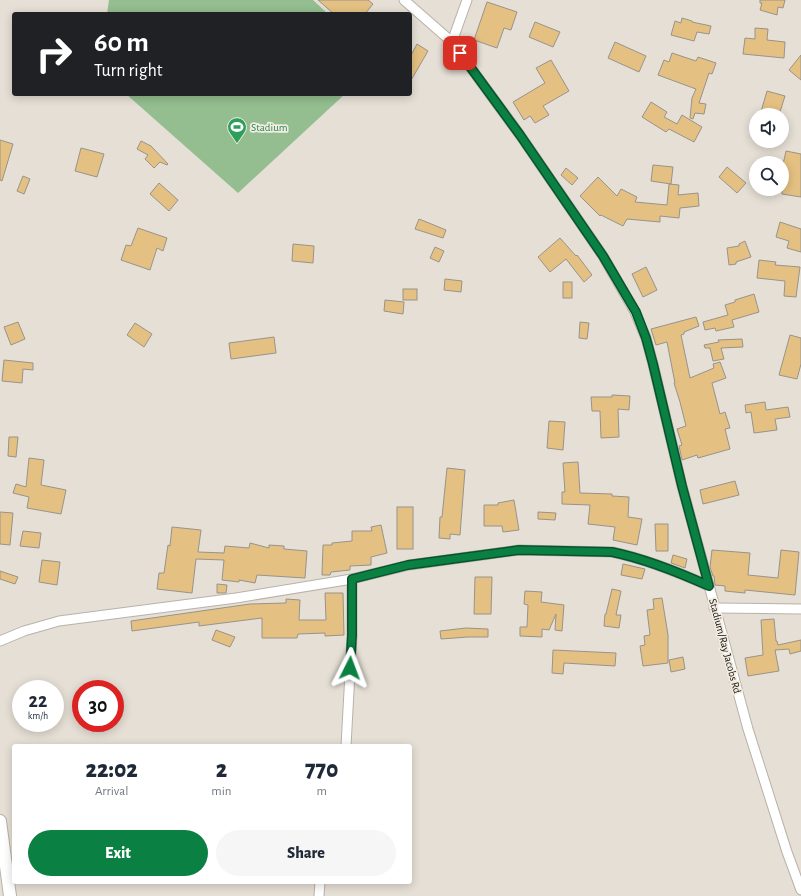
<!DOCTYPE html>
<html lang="en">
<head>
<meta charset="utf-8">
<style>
	body { margin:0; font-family:"Alegreya Sans",sans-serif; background:#f6f6f7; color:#1f2937; height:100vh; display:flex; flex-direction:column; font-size:15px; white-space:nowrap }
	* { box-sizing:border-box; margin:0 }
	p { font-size:13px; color:#747a83 }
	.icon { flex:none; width:22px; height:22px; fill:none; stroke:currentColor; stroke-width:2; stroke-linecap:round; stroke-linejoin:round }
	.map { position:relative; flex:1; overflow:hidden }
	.panel { position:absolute; left:12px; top:744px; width:400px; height:140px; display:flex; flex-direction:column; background:#fff; border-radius:4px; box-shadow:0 2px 10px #0003 }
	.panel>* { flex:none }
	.top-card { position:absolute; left:12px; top:12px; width:400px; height:84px; border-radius:4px; box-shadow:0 2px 10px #0003; background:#202124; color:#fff; overflow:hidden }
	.fabs { position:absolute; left:749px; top:108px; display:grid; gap:8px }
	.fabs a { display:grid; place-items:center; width:40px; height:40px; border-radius:50%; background:#fff; box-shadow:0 2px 10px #0003; font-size:20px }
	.speed { position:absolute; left:12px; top:680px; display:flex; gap:8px; font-size:20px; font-weight:700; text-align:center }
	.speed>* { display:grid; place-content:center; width:52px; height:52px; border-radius:50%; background:#fff; box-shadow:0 2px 10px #0003; line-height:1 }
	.speed small { font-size:10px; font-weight:400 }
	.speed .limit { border:6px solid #d22; background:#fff; color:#111 }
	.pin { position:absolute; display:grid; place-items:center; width:34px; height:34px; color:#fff; margin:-17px; border-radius:8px; box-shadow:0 2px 6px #0006 }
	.me { position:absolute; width:44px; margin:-22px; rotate:3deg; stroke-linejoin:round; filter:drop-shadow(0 0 3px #0008) }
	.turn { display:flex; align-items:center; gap:14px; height:84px; padding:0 16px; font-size:18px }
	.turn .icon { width:52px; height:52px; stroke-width:2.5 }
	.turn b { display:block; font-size:28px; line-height:34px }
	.eta { display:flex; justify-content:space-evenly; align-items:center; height:68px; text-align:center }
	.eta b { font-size:24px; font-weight:800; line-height:28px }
	.action { display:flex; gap:8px; margin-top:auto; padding:8px 16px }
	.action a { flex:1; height:46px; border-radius:24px; background:#0b8043; color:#fff; font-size:16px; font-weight:800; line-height:46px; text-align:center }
	.action a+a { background:#f6f6f7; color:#1f2937 }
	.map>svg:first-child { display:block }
</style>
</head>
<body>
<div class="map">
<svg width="801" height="896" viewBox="0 0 801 896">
	<rect width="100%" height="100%" fill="#e5dfd5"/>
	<g fill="#94be8f">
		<path d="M 109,0 L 313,0 L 328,14 L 107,14 Z"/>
		<path d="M 126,94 L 345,94 L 238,193 Z"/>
	</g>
	<g fill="#e4c183" stroke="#98938a">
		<path d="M 318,0 L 368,0 L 373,4 L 365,14 L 334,14 Z"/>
		<path d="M 760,0 L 785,0 L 783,8 L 778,7 L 777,15 L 760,10 L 762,3 L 760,3 Z"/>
		<path d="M 487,2 L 517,12 L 511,30 L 504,28 L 497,48 L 474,40 Z"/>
		<path d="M 682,18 L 692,21 L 692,22 L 711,26 L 709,34 L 697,32 L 694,41 L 671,35 L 675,21 L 681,23 Z"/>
		<path d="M 535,22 L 560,32 L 553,47 L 529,37 Z"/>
		<path d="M 755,28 L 768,29 L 767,40 L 785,42 L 784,58 L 743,54 L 745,38 L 755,39 Z"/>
		<path d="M 615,42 L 646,56 L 639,72 L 608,58 Z"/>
		<path d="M 417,44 L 428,51 L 410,82 L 410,57 Z"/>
		<path d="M 672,53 L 696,61 L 698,57 L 716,63 L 712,74 L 709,73 L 699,103 L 706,104 L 704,114 L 695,113 L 693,119 L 690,118 L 692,98 L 696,89 L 658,75 L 664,60 L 669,62 Z"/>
		<path d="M 801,55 L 801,80 L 789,70 Z"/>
		<path d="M 551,60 L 569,91 L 543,106 L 549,115 L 535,123 L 530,116 L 524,120 L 513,102 L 545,83 L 536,68 Z"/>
		<path d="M 767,91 L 785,96 L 779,115 L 760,115 Z"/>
		<path d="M 651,102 L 667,112 L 664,117 L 677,124 L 682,115 L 702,127 L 694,142 L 669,129 L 666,132 L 642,117 Z"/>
		<path d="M 0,140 L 13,144 L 2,181 L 0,180 Z"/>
		<path d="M 141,141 L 151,146 L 168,164 L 167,165 L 160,162 L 154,168 L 145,159 L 148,155 L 137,149 Z"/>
		<path d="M 81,148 L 104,154 L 97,177 L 75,171 Z"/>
		<path d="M 786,151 L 801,154 L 801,197 L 782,194 L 782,169 Z"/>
		<path d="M 653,165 L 673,167 L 671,184 L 651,181 Z"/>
		<path d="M 727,167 L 746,183 L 737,193 L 719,177 Z"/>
		<path d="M 566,168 L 578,178 L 572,185 L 561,175 Z"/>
		<path d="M 23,176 L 30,179 L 24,194 L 17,191 Z"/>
		<path d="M 598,177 L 617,196 L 621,189 L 637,197 L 635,202 L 667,205 L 669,184 L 679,185 L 678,195 L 698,193 L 699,206 L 680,208 L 679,218 L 660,216 L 660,222 L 627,219 L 623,226 L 601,215 L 600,216 L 580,196 Z"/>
		<path d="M 159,183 L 178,200 L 169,211 L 150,194 Z"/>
		<path d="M 419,219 L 446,230 L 443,238 L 415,229 Z"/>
		<path d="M 780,222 L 801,229 L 801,252 L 787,248 L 789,241 L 776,237 Z"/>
		<path d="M 138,228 L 167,238 L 163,251 L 157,248 L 150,270 L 121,260 L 126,245 L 131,246 Z"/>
		<path d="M 560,238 L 576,256 L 577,255 L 592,275 L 584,282 L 566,259 L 550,272 L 538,257 Z"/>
		<path d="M 745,241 L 751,257 L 736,262 L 736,264 L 729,265 L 727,248 L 739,246 L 739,244 Z"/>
		<path d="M 293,244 L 314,246 L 313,263 L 292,261 Z"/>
		<path d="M 435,247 L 444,251 L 439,262 L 430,258 Z"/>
		<path d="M 759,260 L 776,262 L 775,265 L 800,267 L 796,297 L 784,296 L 785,281 L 757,278 Z"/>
		<path d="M 646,267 L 657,290 L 643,297 L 632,274 Z"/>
		<path d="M 445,279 L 462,281 L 461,292 L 444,290 Z"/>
		<rect x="563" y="282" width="9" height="16"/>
		<rect x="403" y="289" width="14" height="11"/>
		<path d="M 754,294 L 759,312 L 732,320 L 734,327 L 716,331 L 715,328 L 705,330 L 703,322 L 728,315 L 725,305 L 735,302 L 735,300 Z"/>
		<path d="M 385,300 L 404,302 L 403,314 L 384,311 Z"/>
		<path d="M 696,317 L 699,326 L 684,332 L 684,334 L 681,335 L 690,378 L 714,368 L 713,364 L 720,362 L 726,378 L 712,383 L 720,414 L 725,412 L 730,428 L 725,429 L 730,449 L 698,458 L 697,455 L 682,460 L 679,446 L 682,445 L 677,429 L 686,426 L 680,402 L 674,383 L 675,383 L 667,342 L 656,345 L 651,329 Z"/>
		<path d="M 18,322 L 25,339 L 11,345 L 4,327 Z"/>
		<path d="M 580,322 L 589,323 L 587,339 L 579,338 Z"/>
		<path d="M 135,323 L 152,334 L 144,347 L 127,335 Z"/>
		<path d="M 790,335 L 801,338 L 801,364 L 797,379 L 779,375 Z"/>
		<path d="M 274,337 L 276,353 L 231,359 L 229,343 Z"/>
		<path d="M 742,339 L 743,347 L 721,348 L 724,359 L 713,361 L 710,348 L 705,348 L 704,345 L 719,342 L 718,340 Z"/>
		<path d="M 4,360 L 33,363 L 33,370 L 23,369 L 22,383 L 2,381 Z"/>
		<path d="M 612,395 L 630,396 L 629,410 L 618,409 L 619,437 L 601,438 L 600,411 L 592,411 L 591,397 L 612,397 Z"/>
		<path d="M 765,402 L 766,410 L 788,407 L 790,417 L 775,419 L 777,430 L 754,433 L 751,412 L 746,413 L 745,405 Z"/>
		<path d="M 549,421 L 565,422 L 563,450 L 547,448 Z"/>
		<path d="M 9,437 L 18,437 L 16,457 L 8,456 Z"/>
		<path d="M 29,458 L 44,460 L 41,485 L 66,490 L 61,514 L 27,508 L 29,497 L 13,493 L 16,484 L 26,487 Z"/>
		<path d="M 578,462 L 580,493 L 612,494 L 612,496 L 629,497 L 628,517 L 642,519 L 637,545 L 613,540 L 615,527 L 588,524 L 590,505 L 562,504 L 562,492 L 565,492 L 563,463 Z"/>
		<path d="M 447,468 L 465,470 L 460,535 L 450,534 L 450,539 L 439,538 L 440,517 L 442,517 Z"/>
		<path d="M 735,481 L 739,495 L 703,504 L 700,490 Z"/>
		<path d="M 514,500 L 519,530 L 503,532 L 502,526 L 484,526 L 484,505 L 498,505 L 498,503 Z"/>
		<rect x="397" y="507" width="16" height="42"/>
		<path d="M 0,512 L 13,513 L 10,545 L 0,544 Z"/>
		<path d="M 538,512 L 556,513 L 555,520 L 538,519 Z"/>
		<path d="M 655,524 L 668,524 L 668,551 L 656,551 Z"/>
		<path d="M 381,525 L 387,553 L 371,557 L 371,565 L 350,566 L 350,570 L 331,572 L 330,575 L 322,575 L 323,545 L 332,545 L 332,543 L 352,541 L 352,531 L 372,531 L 371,527 Z"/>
		<path d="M 172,527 L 201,530 L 198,552 L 224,553 L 225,546 L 249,548 L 250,543 L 269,548 L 269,545 L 284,546 L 284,549 L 307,551 L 305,578 L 257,575 L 255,583 L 239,580 L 239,582 L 222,580 L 224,560 L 196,559 L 192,593 L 157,589 L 159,573 L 164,573 L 168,545 L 170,546 Z"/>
		<path d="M 23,531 L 41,533 L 39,548 L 20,546 Z"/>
		<path d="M 712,550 L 750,553 L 748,575 L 778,578 L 781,550 L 799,552 L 795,595 L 745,590 L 745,593 L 725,591 L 725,586 L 715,585 L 714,576 L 713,576 L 710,567 Z"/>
		<path d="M 673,555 L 687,559 L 685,568 L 671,563 Z"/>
		<path d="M 42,560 L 60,562 L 57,585 L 39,582 Z"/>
		<path d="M 623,564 L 645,569 L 642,579 L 621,575 Z"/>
		<path d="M 0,571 L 18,577 L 15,584 L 0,579 Z"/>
		<path d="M 475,577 L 492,577 L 491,614 L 474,614 Z"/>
		<path d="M 217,584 L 227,585 L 226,593 L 217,593 Z"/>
		<path d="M 612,589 L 621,591 L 616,615 L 621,615 L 619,628 L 604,626 L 605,614 L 606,614 Z"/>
		<path d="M 525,591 L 542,592 L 541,602 L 564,605 L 562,631 L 555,630 L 556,614 L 549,630 L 542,629 L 542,637 L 520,636 L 520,627 L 527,627 L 528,605 L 524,604 Z"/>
		<path d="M 325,593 L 343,593 L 344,635 L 325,636 L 325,633 L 298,634 L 297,638 L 262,638 L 262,618 L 199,626 L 199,622 L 132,631 L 131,621 L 250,604 L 286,603 L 286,599 L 300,600 L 299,620 L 326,620 Z"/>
		<path d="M 662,598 L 668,635 L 668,663 L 643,666 L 640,646 L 645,645 L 644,636 L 650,635 L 647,610 L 654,609 L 653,599 Z"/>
		<path d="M 774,619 L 776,641 L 777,641 L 778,645 L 801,640 L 801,651 L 790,654 L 789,649 L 775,650 L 779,671 L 748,676 L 745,658 L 763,655 L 761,620 Z"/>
		<path d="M 466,628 L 488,629 L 488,637 L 468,637 L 441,639 L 440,631 Z"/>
		<path d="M 216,630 L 235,637 L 230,647 L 212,640 Z"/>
		<path d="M 553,650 L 616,653 L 615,666 L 564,663 L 563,674 L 552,673 Z"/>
		<path d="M 683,657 L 685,669 L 671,672 L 669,660 Z"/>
	</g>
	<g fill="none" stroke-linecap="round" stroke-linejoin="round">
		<g stroke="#b8b2a9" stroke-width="11">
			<g id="street">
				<path d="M 404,0 L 452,42 L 520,135 L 603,256 L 635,312 L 646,338 L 653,364 L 682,486 L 748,729 L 787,852 L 801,890"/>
				<path d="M 452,42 L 467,0"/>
				<path d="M 714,608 L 801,609"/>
				<path d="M 0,641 L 24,631 L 59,621 L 236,598 L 352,579 L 409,565 L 519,550 L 612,552 C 646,559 678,572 709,586"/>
				<path d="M 346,746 L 352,636 L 352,579"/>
				<path d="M 319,896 L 320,882"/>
			</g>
		</g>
		<g stroke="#b8b2a9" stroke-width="14">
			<path id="secondary" d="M 0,821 L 10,896"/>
		</g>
		<use href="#street" stroke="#fff" stroke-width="9"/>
		<use href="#secondary" stroke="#fff" stroke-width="12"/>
	</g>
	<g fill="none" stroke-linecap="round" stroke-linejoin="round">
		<g stroke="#07532c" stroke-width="10">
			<path id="route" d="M 350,668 L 352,636 L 352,579 L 408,565 L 519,550 L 612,552 C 646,559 678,572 709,586 L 682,486 L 653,364 L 646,338 L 636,312 L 603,256 L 520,135 L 460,53"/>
		</g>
		<use href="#route" stroke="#0b8043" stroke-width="7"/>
	</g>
	<defs>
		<g id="stadium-pin" transform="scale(1)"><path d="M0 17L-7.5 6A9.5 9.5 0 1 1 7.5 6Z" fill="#2e9e5b" stroke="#f2ece2"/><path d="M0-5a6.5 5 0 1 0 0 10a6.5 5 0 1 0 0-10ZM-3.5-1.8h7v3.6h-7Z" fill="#fff"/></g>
	</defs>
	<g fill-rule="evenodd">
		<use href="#stadium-pin" x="237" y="127"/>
	</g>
	<g text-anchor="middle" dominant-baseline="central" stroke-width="3.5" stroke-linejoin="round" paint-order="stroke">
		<g font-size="11" fill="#27864d" stroke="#f2ece2" text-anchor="start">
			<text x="251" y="127">Stadium</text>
		</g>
		<g font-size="11" fill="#14120e" stroke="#f2ece2">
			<text transform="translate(725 646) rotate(75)">Stadium/Ray Jacobs Rd</text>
		</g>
	</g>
</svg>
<div class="fabs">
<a><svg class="icon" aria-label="sound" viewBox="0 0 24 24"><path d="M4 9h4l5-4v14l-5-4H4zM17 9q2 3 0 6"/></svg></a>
<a><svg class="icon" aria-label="search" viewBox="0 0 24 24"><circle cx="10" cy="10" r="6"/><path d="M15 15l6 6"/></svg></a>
</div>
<div class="speed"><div>22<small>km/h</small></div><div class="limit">30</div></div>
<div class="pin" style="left:460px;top:53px;background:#d93025"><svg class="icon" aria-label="arrive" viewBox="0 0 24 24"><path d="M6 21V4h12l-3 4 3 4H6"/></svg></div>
<svg class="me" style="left:350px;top:668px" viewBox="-20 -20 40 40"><path d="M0-17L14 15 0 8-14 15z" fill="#0b8043" stroke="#fff" stroke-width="4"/></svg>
<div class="top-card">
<div class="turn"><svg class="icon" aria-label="right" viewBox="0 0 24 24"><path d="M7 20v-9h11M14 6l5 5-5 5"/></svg><div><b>60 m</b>Turn right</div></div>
</div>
<section class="panel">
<div class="eta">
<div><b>22:02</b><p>Arrival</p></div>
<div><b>2</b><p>min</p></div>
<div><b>770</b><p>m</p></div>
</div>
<div class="action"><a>Exit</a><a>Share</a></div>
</section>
</div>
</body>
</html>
